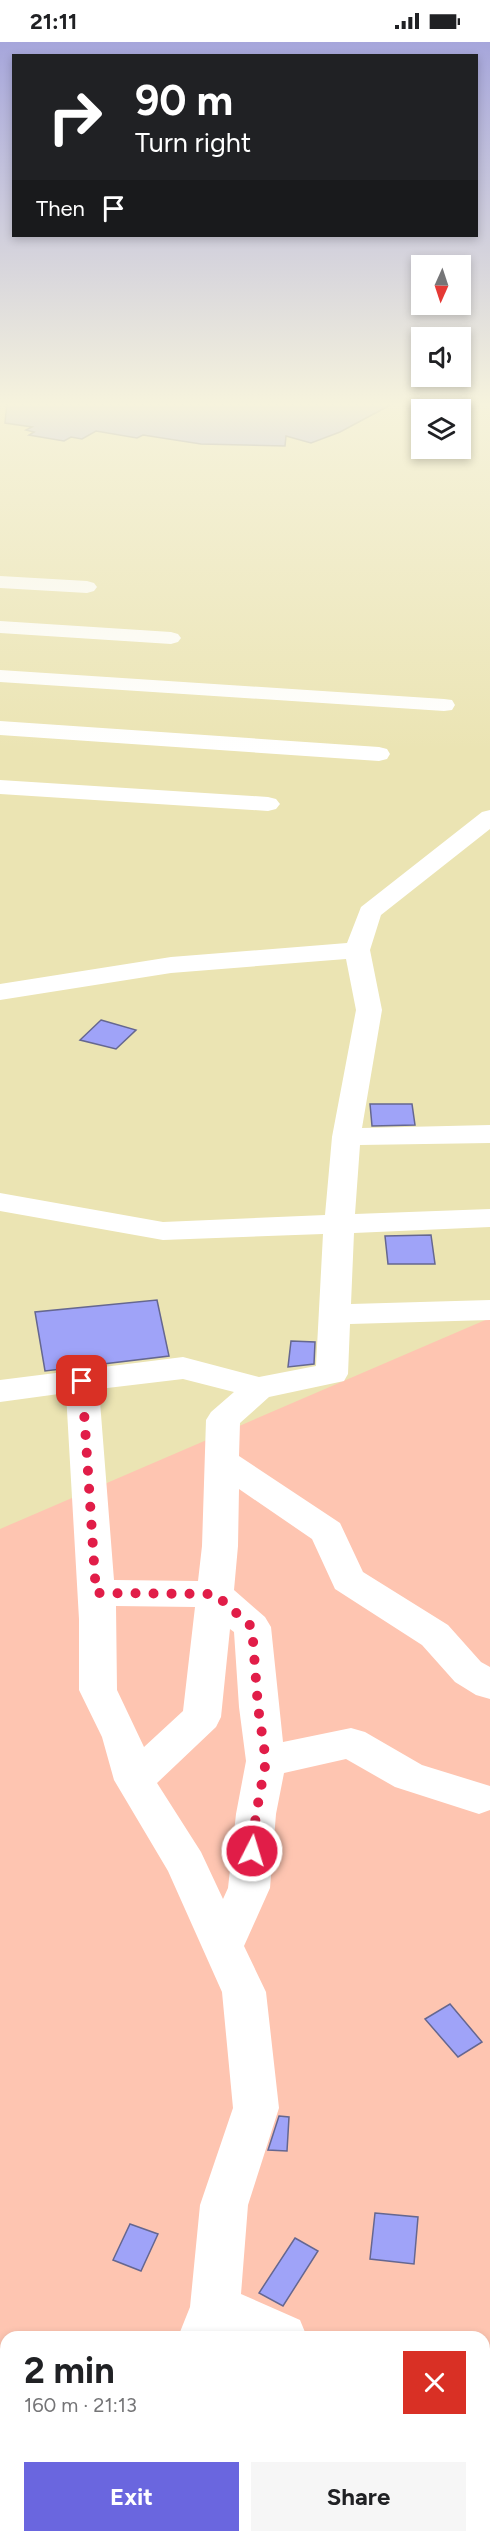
<!DOCTYPE html>
<html lang="en">
<head>
<meta charset="utf-8">
<style>
	body { margin:0; font-family:Figtree,sans-serif; background:#f6f6f6; color:#202124; height:100vh; display:flex; flex-direction:column; font-size:22px; white-space:nowrap }
	* { box-sizing:border-box; margin:0 }
	p { font-size:20px; color:#757577 }
	.icon { flex:none; width:33px; height:33px; fill:none; stroke:currentColor; stroke-width:2; stroke-linecap:round; stroke-linejoin:round }
	.map { position:relative; flex:1; overflow:hidden }
	.side { position:absolute; left:0px; top:2289px; width:490px; height:212px; display:flex; flex-direction:column; background:#fff; border-radius:18px 18px 0 0; box-shadow:0 3px 9px #0003 }
	.side>* { flex:none }
	.hud { position:absolute; left:12px; top:12px; width:466px; height:183px; border-radius:0px; box-shadow:0 3px 9px #0003; background:#202124; color:#fff; overflow:hidden }
	.needle { width:39px; rotate:183deg }
	.tools { position:absolute; left:411px; top:213px; display:grid; gap:12px }
	.tools a { display:grid; place-items:center; width:60px; height:60px; border-radius:0px; background:#fff; box-shadow:0 3px 9px #0003; font-size:30px }
	.pin { position:absolute; display:grid; place-items:center; width:51px; height:51px; color:#fff; margin:-26px; border-radius:12px; box-shadow:0 3px 9px #0006 }
	.me { position:absolute; width:66px; margin:-33px; rotate:5deg; stroke-linejoin:round; filter:drop-shadow(0 0 4px #0008) }
	.turn { display:flex; align-items:center; gap:21px; height:126px; padding:0 24px; font-size:27px }
	.turn .icon { width:78px; height:78px; stroke-width:2.5 }
	.turn b { display:block; font-size:42px; line-height:51px }
	.then { display:flex; align-items:center; height:57px; padding:0 24px; background:#0003; gap:12px; font-size:22px }
	.round { display:grid; place-items:center; flex:none; width:63px; height:63px; border-radius:0px; background:#f6f6f6 }
	.overview { display:flex; align-items:center; justify-content:space-between; height:102px; padding:0 24px }
	h1 { font-size:36px; font-weight:700; line-height:45px }
	.button { display:flex; gap:12px; margin-top:auto; padding:12px 24px }
	.button a { flex:1; height:69px; border-radius:0px; background:#6a66df; color:#fff; font-size:24px; font-weight:700; line-height:69px; text-align:center }
	.button a+a { background:#f6f6f6; color:#202124 }
	.status { display:flex; justify-content:space-between; align-items:center; height:42px; padding:0 30px; background:#fff; direction:ltr }
	.status svg { height:16px; fill:currentColor }
	.map>svg:first-child { display:block }
</style>
</head>
<body>
<div class="status"><b>21:11</b><svg viewBox="0 0 49 12"><path d="M0 12V9h3v3zM5 12V6h3v6zM10 12V3h3v9zM15 12V0h3v12zM26 1h20v11H26zM47 4h2v5h-2z"/></svg></div>
<div class="map">
<svg width="490" height="2500" viewBox="0 0 490 2500">
	<rect width="100%" height="100%" fill="#ebe4b3"/>
	<path fill="#fec5b1" fill-rule="evenodd" d="M 490,1276 L 490,2500 L 0,2500 L 0,1487 ZM 6,2295 L 484,2295 L 484,2494 L 6,2494 Z"/>
	<g fill="#9fa3f8" stroke="#656790" stroke-width="1.5">
		<path d="M 7,360 L 396,360 L 340,390 L 311,401 L 286,394 L 285,404 L 201,402 L 143,393 L 137,396 L 96,389 L 82,397 L 71,395 L 64,399 L 29,393 L 34,390 L 26,388 L 32,385 L 5,381 Z"/>
		<path d="M 101,978 L 136,988 L 116,1007 L 80,998 Z"/>
		<path d="M 370,1062 L 412,1062 L 415,1083 L 372,1084 Z"/>
		<path d="M 431,1193 L 435,1222 L 388,1222 L 385,1194 Z"/>
		<path d="M 157,1258 L 169,1314 L 45,1329 L 35,1270 Z"/>
		<path d="M 291,1299 L 315,1300 L 314,1322 L 288,1325 Z"/>
		<path d="M 450,1962 L 482,2000 L 458,2015 L 425,1977 Z"/>
		<path d="M 279,2074 L 289,2075 L 287,2109 L 268,2108 Z"/>
		<path d="M 375,2171 L 418,2175 L 414,2222 L 370,2217 Z"/>
		<path d="M 130,2182 L 158,2192 L 141,2229 L 113,2218 Z"/>
		<path d="M 295,2196 L 318,2209 L 283,2264 L 259,2251 Z"/>
	</g>
	<g fill="none" stroke-linecap="round" stroke-linejoin="round">
		<g fill="#fff" fill-rule="evenodd">
			<path d="M 0,534 L 87,539 L 94,541 L 97,545 L 94,549 L 87,551 L 0,546 Z"/>
			<path d="M 0,579 L 171,590 L 178,592 L 181,596 L 178,600 L 171,602 L 0,591 Z"/>
			<path d="M 0,628 L 444,657 L 452,658 L 455,663 L 452,668 L 444,669 L 0,640 Z"/>
			<path d="M 0,679 L 379,705 L 387,707 L 390,712 L 387,717 L 379,719 L 0,693 Z"/>
			<path d="M 0,738 L 268,755 L 276,757 L 280,762 L 276,767 L 268,769 L 0,752 Z"/>
			<path d="M 490,768 L 490,787 L 381,873 L 370,908 L 382,968 L 362,1086 L 490,1083 L 490,1101 L 360,1103 L 355,1172 L 490,1167 L 490,1185 L 354,1191 L 351,1262 L 490,1258 L 490,1278 L 350,1282 L 348,1332 L 344,1339 L 269,1355 L 240,1381 L 239,1414 L 340,1481 L 363,1530 L 448,1583 L 481,1620 L 490,1625 L 490,1657 L 476,1653 L 455,1640 L 422,1603 L 335,1547 L 312,1497 L 239,1447 L 238,1504 L 234,1548 L 265,1575 L 271,1585 L 283,1700 L 351,1686 L 365,1690 L 422,1723 L 490,1744 L 490,1768 L 479,1772 L 395,1745 L 346,1717 L 284,1731 L 276,1772 L 270,1846 L 244,1904 L 266,1950 L 279,2066 L 248,2163 L 241,2252 L 300,2278 L 307,2295 L 178,2295 L 190,2265 L 200,2163 L 233,2066 L 222,1950 L 168,1829 L 114,1738 L 102,1695 L 79,1648 L 79,1577 L 66,1351 L 0,1360 L 0,1338 L 183,1315 L 259,1335 L 316,1324 L 323,1192 L 163,1198 L 0,1169 L 0,1151 L 163,1180 L 325,1173 L 332,1095 L 356,968 L 346,917 L 171,931 L 0,958 L 0,942 L 171,915 L 347,901 L 361,865 L 482,770 ZM 183,1337 L 234,1350 L 211,1370 L 206,1378 L 202,1504 L 198,1539 L 114,1538 L 99,1347 ZM 116,1564 L 195,1565 L 183,1669 L 144,1705 L 117,1648 ZM 230,1587 L 234,1590 L 239,1665 L 246,1719 L 236,1772 L 228,1846 L 223,1857 L 201,1810 L 157,1741 L 216,1685 L 221,1675 Z"/>
			<path d="M 484,2354 L 490,2355 L 490,2405 L 484,2405 Z"/>
			<path d="M 91,2494 L 144,2494 L 143,2500 L 89,2500 Z"/>
		</g>
	</g>
	<linearGradient id="sky" x2="0" y2="1"><stop stop-color="#a6a6db"/><stop offset="0.51" stop-color="#f6f3dd"/><stop offset="1" stop-color="#f6f3dd" stop-opacity="0"/></linearGradient>
	<rect width="490" height="710" fill="url(#sky)"/>
	<g fill="none" stroke-linecap="round" stroke-linejoin="round">
		<path stroke="#e11d48" stroke-width="10" stroke-dasharray="0 18" d="M 82,1339 L 96,1551 L 215,1552 L 252,1585 L 258,1665 L 266,1719 L 256,1772 L 252,1809"/>
	</g>
</svg>
<div class="tools">
<a><svg class="needle" viewBox="-14 -14 28 28"><path d="M0-13l5 13h-10z" fill="#e53935"/><path d="M0 13l5-13h-10z" fill="#757577"/></svg></a>
<a><svg class="icon" aria-label="sound" viewBox="0 0 24 24"><path d="M4 9h4l5-4v14l-5-4H4zM17 9q2 3 0 6"/></svg></a>
<a><svg class="icon" aria-label="layers" viewBox="0 0 24 24"><path d="M12 4l9 5-9 5-9-5zM3 14l9 5 9-5"/></svg></a>
</div>
<div class="pin" style="left:82px;top:1339px;background:#d93025"><svg class="icon" aria-label="arrive" viewBox="0 0 24 24"><path d="M6 21V4h12l-3 4 3 4H6"/></svg></div>
<svg class="me" style="left:252px;top:1809px" viewBox="-20 -20 40 40"><circle r="17" fill="#e11d48" stroke="#fff" stroke-width="3"/><path d="M0-11L8 9 0 5-8 9z" fill="#fff"/></svg>
<div class="hud">
<div class="turn"><svg class="icon" aria-label="right" viewBox="0 0 24 24"><path d="M7 20v-9h11M14 6l5 5-5 5"/></svg><div><b>90 m</b>Turn right</div></div>
<div class="then">Then<svg class="icon" aria-label="arrive" viewBox="0 0 24 24"><path d="M6 21V4h12l-3 4 3 4H6"/></svg></div>
</div>
<section class="side">
<div class="overview"><div><h1>2 min</h1><p>160 m · 21:13</p></div><a class="round" style="background:#d93025;color:#fff"><svg class="icon" aria-label="close" viewBox="0 0 24 24"><path d="M6 6l12 12M18 6L6 18"/></svg></a></div>
<div class="button"><a>Exit</a><a>Share</a></div>
</section>
</div>
</body>
</html>
